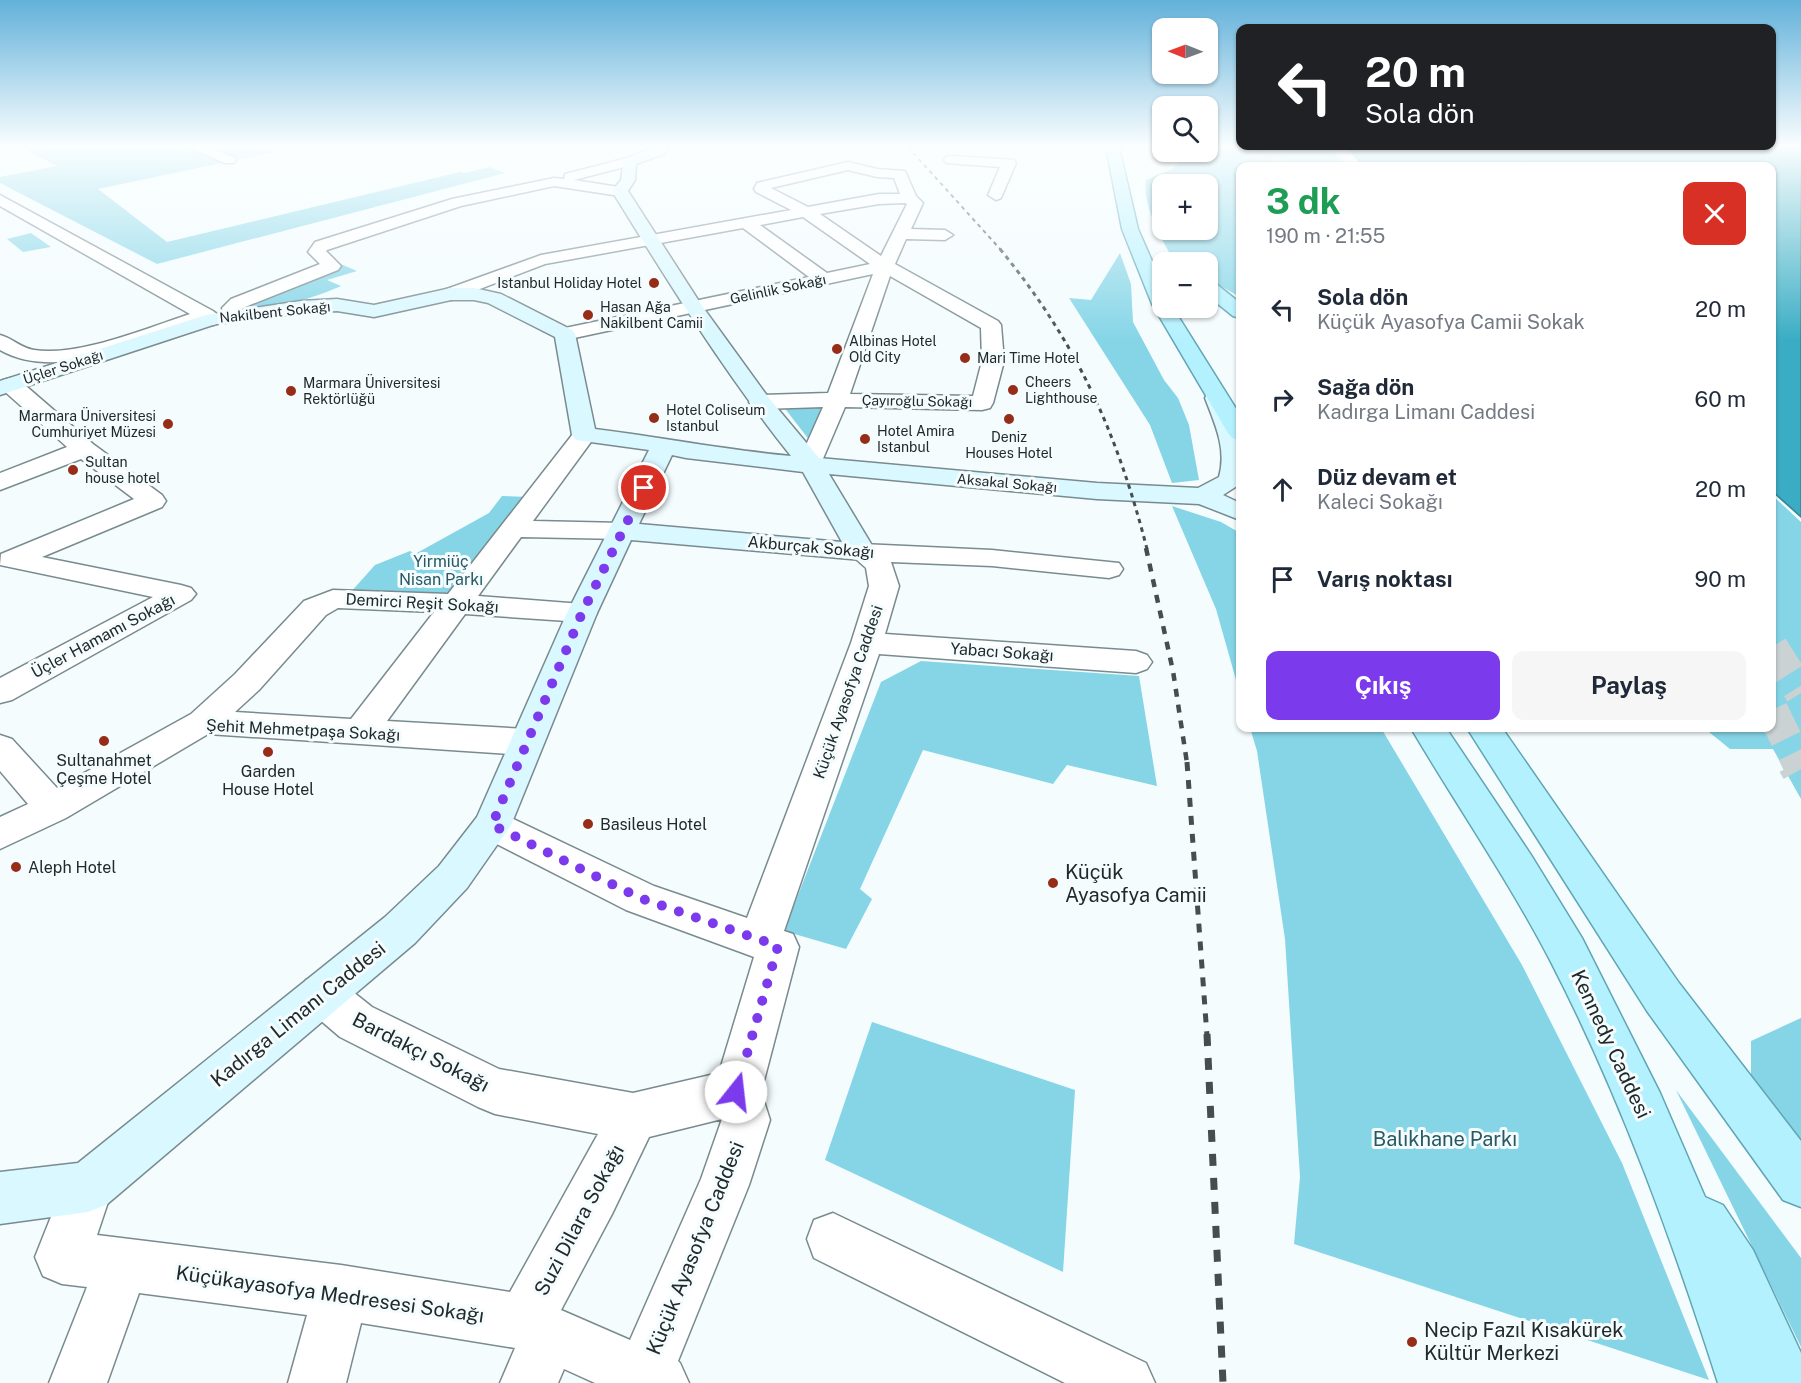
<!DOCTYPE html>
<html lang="tr">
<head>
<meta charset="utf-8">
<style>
	body { margin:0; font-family:"Public Sans",sans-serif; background:#f6f6f7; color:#1f2937; height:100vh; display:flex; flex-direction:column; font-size:22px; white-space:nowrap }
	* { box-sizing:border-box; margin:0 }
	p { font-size:20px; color:#747a83 }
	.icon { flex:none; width:33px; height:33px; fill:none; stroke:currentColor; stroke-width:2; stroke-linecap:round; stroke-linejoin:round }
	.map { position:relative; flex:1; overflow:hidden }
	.drawer { position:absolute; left:1236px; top:162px; width:540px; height:570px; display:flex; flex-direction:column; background:#fff; border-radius:12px; box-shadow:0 2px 4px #0004 }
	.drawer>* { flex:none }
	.top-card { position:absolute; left:1236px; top:24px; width:540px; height:126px; border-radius:12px; box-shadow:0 2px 4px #0004; background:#202124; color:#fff; overflow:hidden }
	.needle { width:39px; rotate:271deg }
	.controls { position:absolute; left:1152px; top:18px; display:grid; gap:12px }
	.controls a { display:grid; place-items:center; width:66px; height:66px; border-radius:12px; background:#fff; box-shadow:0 2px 4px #0004; font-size:30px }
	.pin { position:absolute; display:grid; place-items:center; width:51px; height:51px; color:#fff; margin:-26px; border:3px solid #fff; border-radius:50%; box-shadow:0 2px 6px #0007 }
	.me { position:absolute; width:66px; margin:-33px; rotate:16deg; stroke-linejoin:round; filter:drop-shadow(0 0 4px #0008) }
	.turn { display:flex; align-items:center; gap:21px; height:126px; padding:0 30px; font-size:27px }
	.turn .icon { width:78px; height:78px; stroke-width:2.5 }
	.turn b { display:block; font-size:42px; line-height:51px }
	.round { display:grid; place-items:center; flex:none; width:63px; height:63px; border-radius:12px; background:#f6f6f7 }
	.headline { display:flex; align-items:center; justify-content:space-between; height:102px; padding:0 30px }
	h1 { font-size:36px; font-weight:700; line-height:45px; color:#1e9e55 }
	.action { display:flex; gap:12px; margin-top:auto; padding:12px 30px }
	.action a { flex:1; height:69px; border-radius:12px; background:#7c3aed; color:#fff; font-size:24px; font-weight:700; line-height:69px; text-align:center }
	.action a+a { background:#f6f6f7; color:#1f2937 }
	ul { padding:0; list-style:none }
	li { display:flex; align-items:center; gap:18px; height:90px; padding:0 30px }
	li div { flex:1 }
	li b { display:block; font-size:22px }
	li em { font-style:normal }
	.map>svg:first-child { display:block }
</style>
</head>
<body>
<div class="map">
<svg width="1801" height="1383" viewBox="0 0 1801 1383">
	<rect width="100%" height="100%" fill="#f4fcfe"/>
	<g fill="#85d5e7" fill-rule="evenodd">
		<path d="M 20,147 L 270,147 L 267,148 L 274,152 L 98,189 L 167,242 L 460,172 L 465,173 L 489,167 L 505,173 L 157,264 L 0,183 L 0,177 L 57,166 Z"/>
		<path d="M 1208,147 L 1331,150 L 1348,166 L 1240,166 L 1240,297 L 1208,279 L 1208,262 L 1176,262 C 1162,243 1142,204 1146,180 L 1172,169 L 1179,162 L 1175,152 L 1208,152 ZM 1162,184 L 1208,184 L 1208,230 L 1162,230 Z"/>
		<path d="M 31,233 L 51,247 L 23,252 L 7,239 Z"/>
		<path d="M 1120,253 L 1131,284 L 1133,322 L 1164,380 L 1178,398 L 1189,425 L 1199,480 L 1172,483 L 1150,425 L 1069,298 L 1091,300 Z"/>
		<path d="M 343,265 L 357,271 L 327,280 L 341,286 C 320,295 264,317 244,304 Z"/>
		<path d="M 824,405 L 810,441 L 783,406 Z"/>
		<path d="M 1772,495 L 1801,522 L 1801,799 L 1773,749 L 1730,749 L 1704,728 L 1772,728 Z"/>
		<path d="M 502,496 L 531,497 L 453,597 L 350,593 L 375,565 L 410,551 L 415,554 L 489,513 Z"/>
		<path d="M 1172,506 L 1221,522 L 1240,533 L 1240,694 L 1216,609 Z"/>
		<path d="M 921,661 L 1139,676 L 1157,786 L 1067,765 L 1053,784 L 923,750 L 860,889 L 872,899 L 846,949 L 784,931 L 881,682 Z"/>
		<path d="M 1250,728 L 1381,728 L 1522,965 L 1622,1163 L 1709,1380 L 1294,1244 L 1300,1177 L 1285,939 L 1257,751 Z"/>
		<path d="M 1801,1018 L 1801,1144 L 1751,1083 L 1751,1041 Z"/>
		<path d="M 872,1022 L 1075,1090 L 1063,1272 L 825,1160 Z"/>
		<path d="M 1676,1090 L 1801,1258 L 1801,1347 Z"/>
	</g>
	<path fill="#3aadc4" stroke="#328596" stroke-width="1.5" d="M 1346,147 L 1801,147 L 1801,517 L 1772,491 L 1772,166 L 1364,166 Z"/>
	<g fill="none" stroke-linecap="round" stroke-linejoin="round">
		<path stroke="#cad2d4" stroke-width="15" stroke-dasharray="15 8" stroke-linecap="butt" d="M 1252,147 L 1279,166"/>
		<g stroke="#cad2d4" stroke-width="32" stroke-dasharray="32 16" stroke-linecap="butt">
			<path d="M 1772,647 L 1801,693"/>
			<path d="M 1772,710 L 1798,763"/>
		</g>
		<path stroke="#cad2d4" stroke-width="40" stroke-dasharray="40 20" stroke-linecap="butt" d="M 1797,762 L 1801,769"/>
		<g stroke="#798b8f" stroke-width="3">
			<g id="street">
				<path d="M 189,147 L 207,147 L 234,157 L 236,160 L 234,163 L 224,163 Z"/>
				<path d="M 951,156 L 1014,160 L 1016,163 L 1001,198 L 996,200 L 988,195 L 1000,167 L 946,163 L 944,160 L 946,157 Z"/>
				<path d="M 627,158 L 632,159 L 634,162 L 632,165 L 574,180 L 625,188 L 628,191 L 625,194 L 620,196 L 554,186 L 461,206 L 327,250 L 326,251 L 341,266 L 338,270 L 245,307 L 242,309 L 251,315 L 248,319 C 238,322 223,320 222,308 L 231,299 L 320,264 L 308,252 L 315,242 L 452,199 L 554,178 L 564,179 L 565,174 Z"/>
				<path d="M 848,162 L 877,169 L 905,171 L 916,196 L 923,203 L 911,229 L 945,230 L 953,235 L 945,240 L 906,239 L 895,264 L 998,321 L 1001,325 L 1004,361 L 993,403 L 990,408 L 982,410 L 845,407 L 819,468 L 810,470 L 801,468 L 798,463 L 823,407 L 760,409 L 752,407 L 749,402 L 752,397 L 760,395 L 828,393 L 873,274 L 565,340 L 558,338 L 555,334 L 558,330 L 565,328 L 809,277 L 743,228 L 545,264 L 451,300 L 444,298 L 442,294 L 444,290 L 541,255 L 791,210 L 756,192 L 754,189 L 757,183 ZM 848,170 L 877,177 L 894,178 L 900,194 L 879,194 L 808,207 L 771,188 ZM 905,203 L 907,204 L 881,256 L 820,214 L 879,204 ZM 803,217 L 870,264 L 827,273 L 760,225 ZM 890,276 L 981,328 L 982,361 L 973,396 L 850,394 Z"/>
				<path d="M 0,195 L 213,311 L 223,319 L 220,323 L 213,325 L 204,322 C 147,341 57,383 0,350 L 0,335 C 12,338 21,348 34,350 C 78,357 147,328 190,314 L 0,206 Z"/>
				<path d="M 11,378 L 19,380 L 93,444 L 162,495 L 166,501 L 162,507 L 42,557 L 181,585 L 191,588 L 196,594 L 191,600 L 12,700 L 0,703 L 0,678 L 153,597 L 0,565 L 1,554 L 134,499 L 81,459 L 0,490 L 0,473 L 67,447 L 3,390 L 0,385 L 3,380 Z"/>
				<path d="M 584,428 L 592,430 L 596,435 L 533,521 L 623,523 L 633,525 L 637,531 L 633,537 L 623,539 L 521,537 L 478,596 L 582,604 L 593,606 L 597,613 L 593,620 L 582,622 L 465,614 L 387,721 L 526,729 L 538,733 L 543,742 L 538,751 L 526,755 L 208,734 L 66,818 L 0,849 L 0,817 L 28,804 L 0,771 L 0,735 L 12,739 L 57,788 L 191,714 L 235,674 L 304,601 L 333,590 L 448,594 L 576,430 ZM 338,608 L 434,612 L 351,719 L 235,712 L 259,690 L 326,615 Z"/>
				<path d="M 862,544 L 992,550 L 1119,563 L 1123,569 L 1119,575 L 1109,578 L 992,566 L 891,562 L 899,586 L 885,634 L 1136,651 L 1147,655 L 1152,662 L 1147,669 L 1136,673 L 879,654 L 784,931 L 793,934 L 799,947 L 761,1092 L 770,1120 L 749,1185 L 678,1361 L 680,1363 L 689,1383 L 595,1383 L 564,1369 L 558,1383 L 500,1383 L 515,1348 L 361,1323 L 346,1383 L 288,1383 L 307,1315 L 139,1293 L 107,1383 L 49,1383 L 87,1287 L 62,1284 L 43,1276 L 35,1257 L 70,1169 L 88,1162 L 106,1169 L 113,1187 L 97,1235 L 341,1265 L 510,1292 L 598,1134 L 495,1114 L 478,1107 L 340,1037 L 306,1008 L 300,994 L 306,980 L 322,974 L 338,980 L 372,1007 L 499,1069 L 633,1093 L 719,1073 L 754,957 L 626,910 L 479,835 L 473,825 L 479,815 L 492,810 L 505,815 L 654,886 L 747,918 L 851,643 L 869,586 L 866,568 L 848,552 L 852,546 ZM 722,1119 L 701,1179 L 630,1340 L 561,1310 L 612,1214 L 649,1137 Z"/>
				<path d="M 833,1213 L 1146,1363 L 1155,1383 L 1065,1383 L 814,1258 L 807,1239 L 814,1220 Z"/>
			</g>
		</g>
		<g stroke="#798b8f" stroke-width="3">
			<path id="secondary" d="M 655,147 L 668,147 L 664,154 L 636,164 L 635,180 L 628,191 L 702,306 L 768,397 L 819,458 L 1097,483 L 1198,488 L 1219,477 C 1227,449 1215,424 1205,398 L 1208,393 L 1216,391 L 1224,393 C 1244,422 1240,451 1240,484 L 1223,495 L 1240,503 L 1240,520 L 1199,504 L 1097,499 L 829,474 L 876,552 L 872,558 L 862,560 L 631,540 L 597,613 L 511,825 L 467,888 L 415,943 L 106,1205 L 88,1212 L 0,1224 L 0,1172 L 78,1163 L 385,917 L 439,866 L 477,817 L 567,613 L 649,450 L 576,440 L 572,435 L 555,337 L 488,303 L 474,300 L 451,300 L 374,317 L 337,311 L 301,313 L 216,324 L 0,395 L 0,381 L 206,315 L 301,301 L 337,299 L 374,305 L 451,288 L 474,288 L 501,294 L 572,330 L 575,334 L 595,429 C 660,437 725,450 791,456 C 724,372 668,282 612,191 L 621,180 L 624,159 ZM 672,455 L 686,458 L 803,472 L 842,542 L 639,524 Z"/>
		</g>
		<g stroke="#60a5b4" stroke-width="3">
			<g id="primary">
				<path d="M 1106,147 L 1119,147 L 1138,229 L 1162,284 L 1162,308 L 1173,308 L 1240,415 L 1240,440 L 1232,438 L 1228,433 L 1152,304 L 1122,229 Z"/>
				<path d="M 1208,281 L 1215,283 L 1240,303 L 1240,318 L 1233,316 L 1208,296 Z"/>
				<path d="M 1411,728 L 1446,728 L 1531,855 L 1582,938 L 1660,1093 L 1705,1197 L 1723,1205 L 1753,1250 L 1801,1353 L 1801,1383 L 1718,1383 C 1672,1239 1620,1096 1551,962 C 1509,881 1457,806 1411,728 Z"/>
				<path d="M 1467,728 L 1502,728 L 1679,983 L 1801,1141 L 1801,1207 L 1783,1200 L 1647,1011 Z"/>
			</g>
		</g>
		<use href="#street" fill="#fff" fill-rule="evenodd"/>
		<use href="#secondary" fill="#daf8ff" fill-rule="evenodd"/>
		<use href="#primary" fill="#b4f1fe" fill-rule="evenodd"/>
		<path stroke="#454d4f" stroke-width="2" stroke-dasharray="4 4" stroke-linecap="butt" d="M 908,147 L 1001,250"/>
		<path stroke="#454d4f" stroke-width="3" stroke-dasharray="4.5 4.5" stroke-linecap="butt" d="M 1000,249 C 1077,343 1117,432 1147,549"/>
		<path stroke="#454d4f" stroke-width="4.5" stroke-dasharray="8 8" stroke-linecap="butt" d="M 1146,548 L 1173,671 L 1187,763"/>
		<path stroke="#454d4f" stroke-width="5" stroke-dasharray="9 9" stroke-linecap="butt" d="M 1187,762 L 1207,1036"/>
		<path stroke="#454d4f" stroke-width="7" stroke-dasharray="12 12" stroke-linecap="butt" d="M 1207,1034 L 1223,1383"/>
	</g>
	<linearGradient id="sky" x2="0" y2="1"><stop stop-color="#62b1da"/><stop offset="0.43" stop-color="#fafeff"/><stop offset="1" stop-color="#fafeff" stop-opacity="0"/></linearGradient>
	<rect width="1801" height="340" fill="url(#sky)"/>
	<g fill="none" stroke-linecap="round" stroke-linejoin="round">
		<path stroke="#7c3aed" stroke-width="10" stroke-dasharray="0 18" d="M 644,488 L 582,613 L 492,825 L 640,898 L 778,946 L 736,1092"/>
	</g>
	<g fill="#962d18" stroke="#f4fcfe" stroke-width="2">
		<circle cx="654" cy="283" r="6"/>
		<circle cx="588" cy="315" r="6"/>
		<circle cx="837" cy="349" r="6"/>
		<circle cx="965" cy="358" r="6"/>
		<circle cx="1013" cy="390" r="6"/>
		<circle cx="291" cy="391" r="6"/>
		<circle cx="654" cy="418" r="6"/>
		<circle cx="1009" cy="419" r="6"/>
		<circle cx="168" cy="424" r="6"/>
		<circle cx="865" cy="439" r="6"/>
		<circle cx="73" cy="470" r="6"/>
		<circle cx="104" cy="741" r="6"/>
		<circle cx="268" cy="752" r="6"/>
		<circle cx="588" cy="824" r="6"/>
		<circle cx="16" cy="867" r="6"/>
		<circle cx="1053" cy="883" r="6"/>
		<circle cx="1412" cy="1342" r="6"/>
	</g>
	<g text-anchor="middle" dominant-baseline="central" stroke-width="6" stroke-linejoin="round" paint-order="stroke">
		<g font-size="14" fill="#21292b" stroke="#f4fcfe" text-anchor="start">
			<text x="642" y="283" text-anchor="end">Istanbul Holiday Hotel</text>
			<text x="600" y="307">Hasan Ağa<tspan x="600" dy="16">Nakilbent Camii</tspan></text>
			<text x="849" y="341">Albinas Hotel<tspan x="849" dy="16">Old City</tspan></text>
			<text x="977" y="358">Mari Time Hotel</text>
			<text x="1025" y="382">Cheers<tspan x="1025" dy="16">Lighthouse</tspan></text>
			<text x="303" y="383">Marmara Üniversitesi<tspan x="303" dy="16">Rektörlüğü</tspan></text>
			<text x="666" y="410">Hotel Coliseum<tspan x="666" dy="16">Istanbul</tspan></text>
			<text x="156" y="416" text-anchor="end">Marmara Üniversitesi<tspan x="156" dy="16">Cumhuriyet Müzesi</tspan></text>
			<text x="877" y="431">Hotel Amira<tspan x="877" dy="16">Istanbul</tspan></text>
			<text x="1009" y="437" text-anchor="middle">Deniz<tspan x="1009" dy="16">Houses Hotel</tspan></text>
			<text x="85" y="462">Sultan<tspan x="85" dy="16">house hotel</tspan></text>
		</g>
		<g font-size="14" fill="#21292b" stroke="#f4fcfe">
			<text transform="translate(778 289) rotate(-12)">Gelinlik Sokağı</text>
			<text transform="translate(275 312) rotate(-6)">Nakilbent Sokağı</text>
			<text transform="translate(63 367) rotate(-18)">Üçler Sokağı</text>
			<text transform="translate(917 401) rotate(1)">Çayıroğlu Sokağı</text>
			<text transform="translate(1007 483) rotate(5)">Aksakal Sokağı</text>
		</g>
		<g font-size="16" fill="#21292b" stroke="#f4fcfe">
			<text transform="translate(811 547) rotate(5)">Akburçak Sokağı</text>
			<text transform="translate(422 603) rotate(3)">Demirci Reşit Sokağı</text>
			<text transform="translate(103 636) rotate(-28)">Üçler Hamamı Sokağı</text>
			<text transform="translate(1002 652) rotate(4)">Yabacı Sokağı</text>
			<text transform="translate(848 692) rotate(-71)">Küçük Ayasofya Caddesi</text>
			<text transform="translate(303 730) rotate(3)">Şehit Mehmetpaşa Sokağı</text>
		</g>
		<g font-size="16" fill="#285862" stroke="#f4fcfe">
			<text x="441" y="561">Yirmiüç<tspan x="441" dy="18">Nisan Parkı</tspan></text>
		</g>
		<g font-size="16" fill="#21292b" stroke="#f4fcfe">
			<text x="104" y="760">Sultanahmet<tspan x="104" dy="18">Çeşme Hotel</tspan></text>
			<text x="268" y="771">Garden<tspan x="268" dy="18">House Hotel</tspan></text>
			<text x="600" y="824" text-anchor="start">Basileus Hotel</text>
			<text x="28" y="867" text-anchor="start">Aleph Hotel</text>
		</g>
		<g font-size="20" fill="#21292b" stroke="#f4fcfe" text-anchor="start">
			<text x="1065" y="872">Küçük<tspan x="1065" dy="23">Ayasofya Camii</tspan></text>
			<text x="1424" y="1330">Necip Fazıl Kısakürek<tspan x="1424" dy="23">Kültür Merkezi</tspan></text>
		</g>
		<g font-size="20" fill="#21292b" stroke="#f4fcfe">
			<text transform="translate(298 1014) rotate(-39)">Kadırga Limanı Caddesi</text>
			<text transform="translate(1611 1044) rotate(65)">Kennedy Caddesi</text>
			<text transform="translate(421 1052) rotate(27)">Bardakçı Sokağı</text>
			<text transform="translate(579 1220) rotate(-62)">Suzi Dilara Sokağı</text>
			<text transform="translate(695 1248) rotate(-68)">Küçük Ayasofya Caddesi</text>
			<text transform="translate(330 1294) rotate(8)">Küçükayasofya Medresesi Sokağı</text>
		</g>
		<g font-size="20" fill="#285862" stroke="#f4fcfe">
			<text x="1445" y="1139">Balıkhane Parkı</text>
		</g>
	</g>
</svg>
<div class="controls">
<a><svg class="needle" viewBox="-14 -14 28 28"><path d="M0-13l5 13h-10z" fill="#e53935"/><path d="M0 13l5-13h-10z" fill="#747a83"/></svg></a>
<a><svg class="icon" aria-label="search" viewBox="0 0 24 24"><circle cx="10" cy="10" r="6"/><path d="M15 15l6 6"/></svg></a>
<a>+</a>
<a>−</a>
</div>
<div class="pin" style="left:644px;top:488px;background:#d93025"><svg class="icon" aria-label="arrive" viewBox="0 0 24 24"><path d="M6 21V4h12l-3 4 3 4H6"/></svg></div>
<svg class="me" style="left:736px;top:1092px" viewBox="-20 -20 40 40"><circle r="19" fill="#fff"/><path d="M0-13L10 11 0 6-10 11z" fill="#7c3aed"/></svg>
<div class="top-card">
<div class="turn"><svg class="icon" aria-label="left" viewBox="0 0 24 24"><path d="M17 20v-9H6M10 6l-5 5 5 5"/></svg><div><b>20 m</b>Sola dön</div></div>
</div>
<section class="drawer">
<div class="headline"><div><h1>3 dk</h1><p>190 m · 21:55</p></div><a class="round" style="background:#d93025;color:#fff"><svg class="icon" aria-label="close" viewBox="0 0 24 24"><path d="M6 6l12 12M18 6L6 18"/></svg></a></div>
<ul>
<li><svg class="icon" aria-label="left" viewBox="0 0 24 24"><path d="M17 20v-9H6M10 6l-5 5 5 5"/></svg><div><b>Sola dön</b><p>Küçük Ayasofya Camii Sokak</p></div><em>20 m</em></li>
<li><svg class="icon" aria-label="right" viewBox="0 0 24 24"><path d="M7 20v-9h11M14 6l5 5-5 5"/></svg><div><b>Sağa dön</b><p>Kadırga Limanı Caddesi</p></div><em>60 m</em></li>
<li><svg class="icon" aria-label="ahead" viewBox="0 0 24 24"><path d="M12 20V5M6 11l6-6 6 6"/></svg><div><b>Düz devam et</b><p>Kaleci Sokağı</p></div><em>20 m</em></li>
<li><svg class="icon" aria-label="arrive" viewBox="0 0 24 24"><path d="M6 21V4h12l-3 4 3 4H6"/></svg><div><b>Varış noktası</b></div><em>90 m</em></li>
</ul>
<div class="action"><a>Çıkış</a><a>Paylaş</a></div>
</section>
</div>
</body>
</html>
